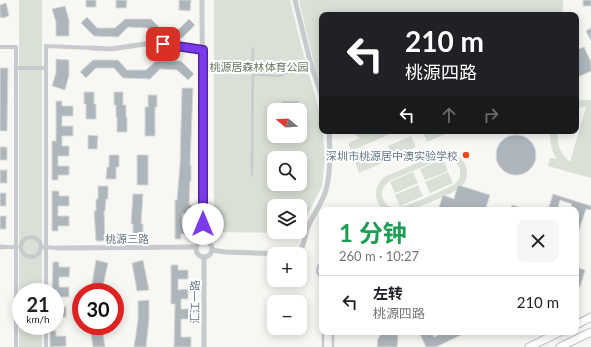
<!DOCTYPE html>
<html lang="zh">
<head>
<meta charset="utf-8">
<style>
	body { margin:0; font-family:Lato,"Noto Sans SC",sans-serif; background:#f6f6f6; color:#202124; height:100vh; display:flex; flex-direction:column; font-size:15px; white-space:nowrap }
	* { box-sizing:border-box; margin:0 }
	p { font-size:13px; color:#757577 }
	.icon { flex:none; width:22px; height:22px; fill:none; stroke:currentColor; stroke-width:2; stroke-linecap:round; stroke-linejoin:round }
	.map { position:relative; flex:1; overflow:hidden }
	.drawer { position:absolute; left:319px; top:207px; width:260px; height:128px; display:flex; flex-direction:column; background:#fff; border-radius:8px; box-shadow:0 2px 10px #0003 }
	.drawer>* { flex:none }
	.hud { position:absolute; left:319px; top:12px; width:260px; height:122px; border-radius:8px; box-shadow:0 2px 10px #0003; background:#202124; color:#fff; overflow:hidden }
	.needle { width:26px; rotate:288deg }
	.fabs { position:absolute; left:267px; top:103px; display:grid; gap:8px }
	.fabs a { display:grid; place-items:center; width:40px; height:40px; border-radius:8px; background:#fff; box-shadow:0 2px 10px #0003; font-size:20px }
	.speed { position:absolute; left:12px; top:283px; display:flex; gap:8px; font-size:20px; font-weight:700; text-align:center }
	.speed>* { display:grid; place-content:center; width:52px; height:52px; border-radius:50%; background:#fff; box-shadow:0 2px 10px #0003; line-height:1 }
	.speed small { font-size:10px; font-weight:400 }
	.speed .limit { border:6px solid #d22; background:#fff; color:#111 }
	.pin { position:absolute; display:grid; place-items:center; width:34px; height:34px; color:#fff; margin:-17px; border-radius:8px; box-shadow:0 2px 6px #0006 }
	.me { position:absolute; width:44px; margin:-22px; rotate:0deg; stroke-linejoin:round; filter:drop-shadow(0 0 3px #0008) }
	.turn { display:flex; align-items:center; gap:14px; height:84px; padding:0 20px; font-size:18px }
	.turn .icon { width:52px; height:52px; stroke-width:2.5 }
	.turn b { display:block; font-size:28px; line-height:34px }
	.lanes { display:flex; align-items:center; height:38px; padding:0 20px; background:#0003; justify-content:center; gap:20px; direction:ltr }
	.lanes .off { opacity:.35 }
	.round { display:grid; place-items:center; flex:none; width:42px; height:42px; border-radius:8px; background:#f6f6f6 }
	.overview { display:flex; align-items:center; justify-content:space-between; height:68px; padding:0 20px }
	h1 { font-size:24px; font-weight:700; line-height:30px; color:#1e9e55 }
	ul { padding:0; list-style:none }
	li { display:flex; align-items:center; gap:12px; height:52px; padding:0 20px; border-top:1px solid #e0e0e0 }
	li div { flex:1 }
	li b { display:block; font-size:15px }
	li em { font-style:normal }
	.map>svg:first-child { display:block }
</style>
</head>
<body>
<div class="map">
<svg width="591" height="347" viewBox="0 0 591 347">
	<rect width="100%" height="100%" fill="#f7f7f4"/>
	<g fill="#d9e0d5" fill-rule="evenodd">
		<path d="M 19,0 L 42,0 L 42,292 L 21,292 L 21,326 L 42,326 L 42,347 L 19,347 Z"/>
		<path d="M 214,0 L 290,0 L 300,41 L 322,122 L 325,159 L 322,186 L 300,230 L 300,206 L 274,206 L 274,232 L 298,233 L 214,232 ZM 274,110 L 300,110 L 300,136 L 274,136 ZM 274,158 L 300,158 L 300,184 L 274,184 Z"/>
		<path d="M 299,0 L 563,0 L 563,10 L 559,15 L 322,15 L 322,76 L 319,79 L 315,68 Z"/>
		<path d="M 582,100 L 591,100 L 591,178 L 548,166 L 550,158 L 557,159 C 551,151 550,141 550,131 L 558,131 C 556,143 560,154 570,162 L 586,107 L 576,108 L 576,102 Z"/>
		<path d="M 350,131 L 397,131 L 351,151 L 348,143 L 360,138 Z"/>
		<path d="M 423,131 L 450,131 L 450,132 L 427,142 Z"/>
		<path d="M 411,136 L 416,147 L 393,157 L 388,146 Z"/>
		<path d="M 377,152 L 382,163 L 359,173 L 355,162 Z"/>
		<path d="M 443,152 C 463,151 476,174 460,188 C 455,192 415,209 409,210 C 401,211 392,210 384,210 C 373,201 374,187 384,177 ZM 448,158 L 454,160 L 460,168 L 460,178 L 455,184 C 447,189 404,208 396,208 C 387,208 381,200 382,191 L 385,185 L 391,180 L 441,159 Z"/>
		<path d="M 443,159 L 448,171 L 425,180 L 420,169 Z"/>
		<path d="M 413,172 L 418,183 L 395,193 L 390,182 Z"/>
		<path d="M 448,172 L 453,183 L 430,193 L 425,182 Z"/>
		<path d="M 418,185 L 423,196 L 400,206 L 395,195 Z"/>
	</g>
	<g fill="#becacf">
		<rect x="282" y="101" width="17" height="9"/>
		<rect x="281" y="136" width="17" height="6"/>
	</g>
	<g fill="#adb6bc" stroke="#d9d9d6">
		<rect x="86" y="0" width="10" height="7"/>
		<path d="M 116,0 L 127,0 L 126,8 L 116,8 Z"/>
		<path d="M 179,0 L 191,0 L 190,11 L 179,10 Z"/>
		<rect x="583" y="0" width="8" height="6"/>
		<path d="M 6,3 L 9,16 L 2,18 L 0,17 L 0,5 Z"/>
		<path d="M 65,6 L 69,20 L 69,36 L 56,36 L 56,22 L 52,9 Z"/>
		<path d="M 87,17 L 97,28 L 115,28 L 125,19 L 151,19 L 161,29 L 178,30 L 189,19 L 195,25 L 182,38 L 157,37 L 147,28 L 128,27 L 118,37 L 94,36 L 81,23 Z"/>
		<path d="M 591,28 L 591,41 L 586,31 Z"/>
		<path d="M 584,47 L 591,62 L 591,71 L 576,78 L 576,50 Z"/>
		<path d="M 56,59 L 69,60 L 69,75 L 65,90 L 52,86 L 56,73 Z"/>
		<path d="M 93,60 L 118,60 L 127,70 L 146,70 L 156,61 L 181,61 L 194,74 L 188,80 L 177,70 L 160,69 L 150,79 L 123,78 L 114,68 L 96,68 L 86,78 L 80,72 Z"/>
		<path d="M 0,68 L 8,68 L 7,131 L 0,131 Z"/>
		<path d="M 182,88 L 193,88 L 190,165 L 191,165 L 191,181 L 190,181 L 189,205 L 192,205 L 192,214 L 182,214 L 182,224 L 192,224 L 192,234 L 181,234 L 181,239 L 175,239 L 175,200 L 177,200 L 180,165 Z"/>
		<path d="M 84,92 L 94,92 L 94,104 L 96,104 L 96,119 L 86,119 L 86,104 L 84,104 Z"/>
		<path d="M 114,92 L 123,92 L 123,105 L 126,105 L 126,117 L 127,117 L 127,132 L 117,132 L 117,117 L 116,117 L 116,105 L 114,105 Z"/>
		<path d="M 148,95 L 157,95 L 157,107 L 155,107 L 155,136 L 145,136 L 145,107 L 148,107 Z"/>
		<path d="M 56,101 L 62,101 L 62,106 L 73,106 L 73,116 L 62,116 L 62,126 L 73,126 L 73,136 L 62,136 L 62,146 L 69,146 L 69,156 L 58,156 L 58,166 L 69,166 L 69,175 L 58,175 L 58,180 L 52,180 L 52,141 L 56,141 Z"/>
		<circle cx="516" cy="155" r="20"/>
		<path d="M 88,135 L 98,136 L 97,149 L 88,149 Z"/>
		<rect x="0" y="147" width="7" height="13"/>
		<path d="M 109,155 L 119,155 L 119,167 L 116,167 L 116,179 L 106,179 L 107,167 L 109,167 Z"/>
		<rect x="137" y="155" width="11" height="30"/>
		<rect x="0" y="170" width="7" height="13"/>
		<path d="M 458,185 L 490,195 L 485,210 L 438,210 L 443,195 L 454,199 Z"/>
		<path d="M 98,186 L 108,186 L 108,199 L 106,199 L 105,211 L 104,211 L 105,241 L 96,241 L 94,211 L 96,211 L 96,199 L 98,199 Z"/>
		<path d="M 52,191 L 59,191 L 59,196 L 69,196 L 69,206 L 58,206 L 58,216 L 69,216 L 69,226 L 58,226 L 58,231 L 52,231 Z"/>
		<rect x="0" y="193" width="6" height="13"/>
		<path d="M 133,194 L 143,194 L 141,224 L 143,224 L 143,239 L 133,239 L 133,224 L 131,224 Z"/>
		<path d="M 553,194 L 591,206 L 591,210 L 586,209 L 577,236 L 576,208 L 571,206 L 572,204 L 560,200 L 557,210 L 548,210 Z"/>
		<path d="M 512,205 L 526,209 L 526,210 L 510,210 Z"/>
		<rect x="0" y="216" width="6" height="13"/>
		<path d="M 96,260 L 108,263 L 102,291 L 91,290 Z"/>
		<path d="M 143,260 L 149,290 L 137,291 L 132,263 Z"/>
		<path d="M 53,262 L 59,262 L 59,267 L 70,267 L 69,277 L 59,277 L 59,287 L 69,287 L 69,297 L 55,297 L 55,292 L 52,292 Z"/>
		<path d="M 171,265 L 178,265 L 178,270 L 188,270 L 188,279 L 178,279 L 178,290 L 188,289 L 188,299 L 181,299 L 181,309 L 192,309 L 192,319 L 181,319 L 181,337 L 191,337 L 191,347 L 174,347 L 175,304 L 171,304 Z"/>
		<path d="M 576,267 L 585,270 L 580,287 L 576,285 Z"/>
		<path d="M 149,300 L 149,320 L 146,347 L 134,347 L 138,320 L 138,301 Z"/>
		<rect x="55" y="307" width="11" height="10"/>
		<path d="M 90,326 L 102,326 L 105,347 L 93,347 Z"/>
		<path d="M 50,331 L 56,331 L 56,336 L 66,336 L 66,346 L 50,347 Z"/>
		<path d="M 382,332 L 397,332 L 398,337 L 397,347 L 377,347 L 378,339 Z"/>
		<path d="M 419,332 L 432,332 L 434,337 L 444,332 L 467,332 L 436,347 L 426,347 Z"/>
	</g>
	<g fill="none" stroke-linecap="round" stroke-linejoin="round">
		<g stroke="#b7bdc1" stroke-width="9">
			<g id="secondary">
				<path d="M 576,325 L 591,317"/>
				<path d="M 529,347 L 560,332"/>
				<path d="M 560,347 L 591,332"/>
			</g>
		</g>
		<g stroke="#c7cbce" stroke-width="2.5">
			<path d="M 253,74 L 276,76 L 282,75 L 309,61"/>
			<path d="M 252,175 L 253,49"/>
			<path d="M 322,261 L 318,266 L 317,272 L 322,281"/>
			<path d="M 323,347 L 323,332"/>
			<path d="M 333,347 L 333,332"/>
		</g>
		<g stroke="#c7cbce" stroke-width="4">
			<path d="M 0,47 L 16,47 L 16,347"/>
			<path d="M 16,68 L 46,68"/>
			<circle cx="31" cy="247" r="10"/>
			<path d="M 3,247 L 17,247"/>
			<path d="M 43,247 L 58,248"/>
			<path d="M 46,292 L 46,46 L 92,48"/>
			<path d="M 46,347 L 46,326"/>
		</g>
		<g stroke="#c7cbce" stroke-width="5">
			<path d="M 202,0 L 203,240"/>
			<path d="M 295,0 L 310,61 L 322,97"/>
			<path d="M 92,48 L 111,49 L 145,44 L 203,50"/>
			<circle cx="204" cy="249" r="8"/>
			<path d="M 0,247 L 3,247"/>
			<path d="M 58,248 L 196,247"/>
			<path d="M 212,250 L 225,252 L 289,254"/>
			<path d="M 292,254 C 305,251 304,239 307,229 C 312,216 322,204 326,190 C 331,171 330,150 329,131"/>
			<path d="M 204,347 L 204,257"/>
		</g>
		<use href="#secondary" stroke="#fff" stroke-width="7"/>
	</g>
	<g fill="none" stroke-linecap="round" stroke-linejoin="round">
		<g stroke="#51269a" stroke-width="10">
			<path id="route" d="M 163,44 L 203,50 L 203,224"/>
		</g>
		<use href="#route" stroke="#7c3aed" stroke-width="7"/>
	</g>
	<circle fill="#f1451b" stroke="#fff" stroke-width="1.5" cx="466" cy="155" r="4"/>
	<g text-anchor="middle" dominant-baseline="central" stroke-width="4" stroke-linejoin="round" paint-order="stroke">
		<g font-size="11" fill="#66795f" stroke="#fff">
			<text x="259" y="66">桃源居森林体育公园</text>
		</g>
		<g font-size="11" fill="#647988" stroke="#fff" text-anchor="end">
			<text x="458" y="155">深圳市桃源居中澳实验学校</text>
		</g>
		<g font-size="11" fill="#647988" stroke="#fff">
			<text x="127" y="238">桃源三路</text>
			<text transform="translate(194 302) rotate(-90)">汇江一路</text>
		</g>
	</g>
</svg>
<div class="fabs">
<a><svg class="needle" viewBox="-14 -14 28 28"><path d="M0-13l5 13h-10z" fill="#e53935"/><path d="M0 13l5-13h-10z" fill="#757577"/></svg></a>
<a><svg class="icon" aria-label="search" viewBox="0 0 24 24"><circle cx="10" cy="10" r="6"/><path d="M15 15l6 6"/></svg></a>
<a><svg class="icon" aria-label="layers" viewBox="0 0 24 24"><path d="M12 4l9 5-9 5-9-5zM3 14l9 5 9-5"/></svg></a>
<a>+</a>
<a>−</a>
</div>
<div class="speed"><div>21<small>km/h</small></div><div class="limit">30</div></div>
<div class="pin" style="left:163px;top:44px;background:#d93025"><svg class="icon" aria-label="arrive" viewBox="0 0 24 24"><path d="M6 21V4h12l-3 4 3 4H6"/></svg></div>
<svg class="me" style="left:203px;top:224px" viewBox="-20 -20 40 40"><circle r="19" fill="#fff"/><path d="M0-13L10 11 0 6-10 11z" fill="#7c3aed"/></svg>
<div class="hud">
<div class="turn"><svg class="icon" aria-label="left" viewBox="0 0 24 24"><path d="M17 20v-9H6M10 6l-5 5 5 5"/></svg><div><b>210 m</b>桃源四路</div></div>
<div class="lanes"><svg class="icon" aria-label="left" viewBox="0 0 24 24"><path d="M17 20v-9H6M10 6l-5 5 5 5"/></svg><svg class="icon off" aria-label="ahead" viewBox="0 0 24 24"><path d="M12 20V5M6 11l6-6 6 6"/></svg><svg class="icon off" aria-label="right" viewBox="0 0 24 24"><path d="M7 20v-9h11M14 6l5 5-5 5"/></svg></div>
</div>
<section class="drawer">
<div class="overview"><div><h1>1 分钟</h1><p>260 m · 10:27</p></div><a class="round"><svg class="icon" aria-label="close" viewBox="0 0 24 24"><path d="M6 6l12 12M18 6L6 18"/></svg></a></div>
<ul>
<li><svg class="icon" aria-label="left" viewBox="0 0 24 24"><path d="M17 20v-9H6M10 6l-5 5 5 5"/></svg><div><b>左转</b><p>桃源四路</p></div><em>210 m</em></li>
</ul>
</section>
</div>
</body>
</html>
